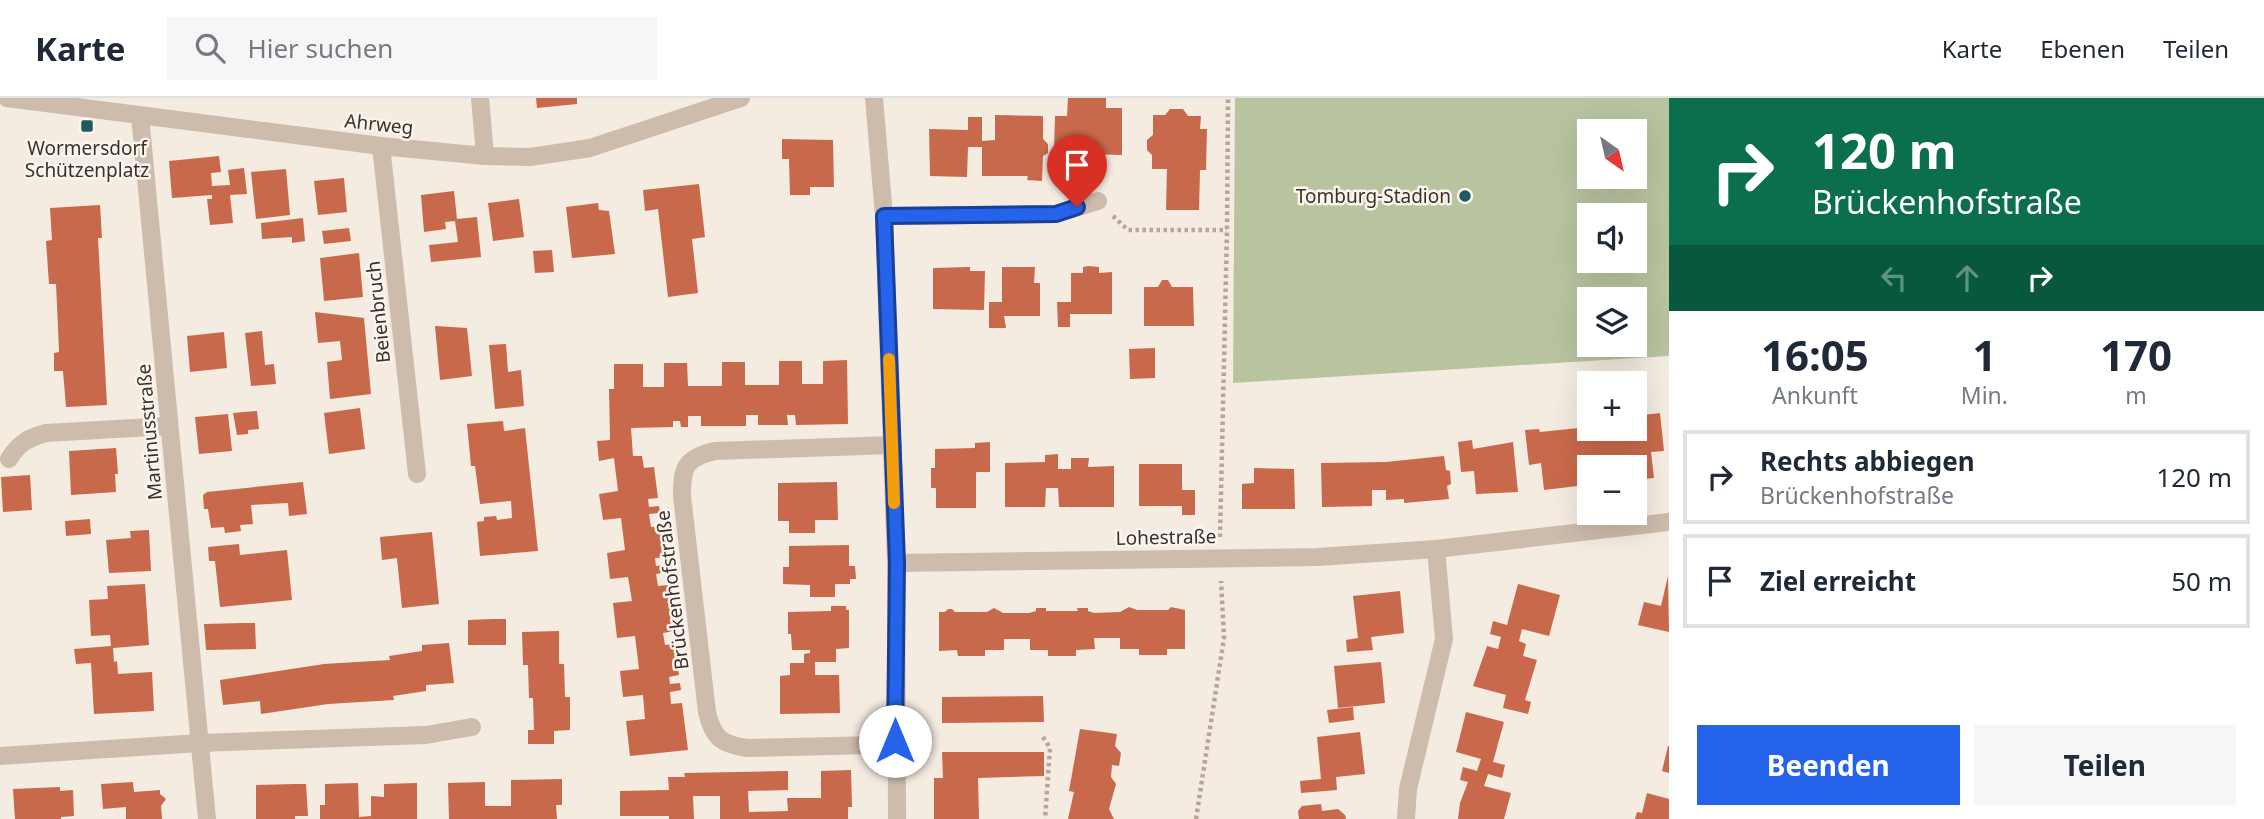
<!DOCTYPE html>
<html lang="de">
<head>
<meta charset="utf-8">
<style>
	body { margin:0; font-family:"Noto Sans",sans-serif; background:#f6f6f7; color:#1f2937; height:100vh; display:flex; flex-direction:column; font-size:26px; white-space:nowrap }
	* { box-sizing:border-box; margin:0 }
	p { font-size:23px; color:#747a83 }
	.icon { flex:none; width:38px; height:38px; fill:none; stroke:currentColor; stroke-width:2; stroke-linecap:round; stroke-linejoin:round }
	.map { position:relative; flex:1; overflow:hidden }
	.drawer { display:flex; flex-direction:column; background:#fff; width:595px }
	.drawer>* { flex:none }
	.banner { background:#0b6e4f; color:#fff; overflow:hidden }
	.needle { width:46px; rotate:146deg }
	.fabs { position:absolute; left:1577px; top:21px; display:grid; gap:14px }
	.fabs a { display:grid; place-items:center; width:70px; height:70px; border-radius:0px; background:#fff; box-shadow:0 7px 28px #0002; font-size:35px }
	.pin { position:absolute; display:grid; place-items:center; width:60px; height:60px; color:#fff; margin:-72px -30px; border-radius:50% 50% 50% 0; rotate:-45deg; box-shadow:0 0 7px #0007 }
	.pin .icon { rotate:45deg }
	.me { position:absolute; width:77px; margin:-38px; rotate:0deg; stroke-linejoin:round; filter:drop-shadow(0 0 5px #0008) }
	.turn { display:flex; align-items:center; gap:24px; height:147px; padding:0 28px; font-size:32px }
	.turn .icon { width:91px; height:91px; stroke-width:2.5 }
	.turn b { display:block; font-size:49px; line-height:60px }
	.lanes { display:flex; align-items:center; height:66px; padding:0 28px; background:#0003; justify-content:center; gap:35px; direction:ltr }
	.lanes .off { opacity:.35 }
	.eta { display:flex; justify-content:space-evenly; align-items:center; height:119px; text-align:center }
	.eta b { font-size:42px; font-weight:700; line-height:49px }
	.button { display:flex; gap:14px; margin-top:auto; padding:14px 28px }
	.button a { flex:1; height:80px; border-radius:0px; background:#2563eb; color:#fff; font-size:28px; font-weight:700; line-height:80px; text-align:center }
	.button a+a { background:#f6f6f7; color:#1f2937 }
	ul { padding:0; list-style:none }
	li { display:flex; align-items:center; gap:21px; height:94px; margin:0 14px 10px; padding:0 14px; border:4px solid #e0e1e3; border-radius:0px }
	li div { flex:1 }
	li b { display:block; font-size:26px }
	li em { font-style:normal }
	header { display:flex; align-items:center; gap:42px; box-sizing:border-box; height:98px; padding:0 35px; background:#fff; border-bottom:2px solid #e0e1e3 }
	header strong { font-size:33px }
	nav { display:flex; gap:38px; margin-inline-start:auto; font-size:24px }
	.search { width:490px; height:63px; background:#f6f6f7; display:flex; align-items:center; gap:18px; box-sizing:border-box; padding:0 24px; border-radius:0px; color:#747a83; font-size:26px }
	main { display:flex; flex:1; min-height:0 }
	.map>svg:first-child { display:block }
</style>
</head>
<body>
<header>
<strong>Karte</strong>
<div class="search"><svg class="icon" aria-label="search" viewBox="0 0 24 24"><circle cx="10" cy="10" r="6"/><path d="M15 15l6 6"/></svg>Hier suchen</div>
<nav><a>Karte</a><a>Ebenen</a><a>Teilen</a></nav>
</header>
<main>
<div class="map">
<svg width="1669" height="721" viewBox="0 0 1669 721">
	<rect width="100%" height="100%" fill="#f4ebe1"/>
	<path fill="#b8c4a0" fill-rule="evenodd" d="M 1235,0 L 1669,0 L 1669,258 L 1233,285 ZM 1589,33 L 1634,33 L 1634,79 L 1589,79 ZM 1589,117 L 1634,117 L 1634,163 L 1589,163 ZM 1634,201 L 1634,247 L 1589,247 L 1589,201 Z"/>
	<g fill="#c8694b">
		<path d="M 536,0 L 577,0 L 577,6 L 537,10 Z"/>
		<path d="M 1068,0 L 1106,0 L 1106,10 L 1122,10 L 1122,57 L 1054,55 L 1055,18 L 1067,18 Z"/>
		<path d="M 1170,11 L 1183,11 L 1188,18 L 1201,18 L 1200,31 L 1207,31 L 1206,72 L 1200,72 L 1199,112 L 1166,112 L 1167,71 L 1152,71 L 1152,57 L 1147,52 L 1147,42 L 1153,37 L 1153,17 L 1165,17 Z"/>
		<path d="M 995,17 L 1043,18 L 1043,41 L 1048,46 L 1048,55 L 1043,58 L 1042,83 L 1027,82 L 1028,78 L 982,78 L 982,49 L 968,49 L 967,79 L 930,78 L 929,31 L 968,32 L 968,19 L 982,19 L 982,43 L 995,42 Z"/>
		<path d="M 782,41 L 833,42 L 834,89 L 810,89 L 810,97 L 790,97 L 789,61 L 782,61 Z"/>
		<path d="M 219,58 L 221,74 L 211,75 L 212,88 L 230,87 L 228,72 L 244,70 L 247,96 L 230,97 L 233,125 L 210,127 L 207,101 L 212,101 L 212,97 L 172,100 L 169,63 Z"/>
		<path d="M 286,71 L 290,117 L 256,121 L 251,74 Z"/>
		<path d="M 344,80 L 347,114 L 318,117 L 314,83 Z"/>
		<path d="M 699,86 L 705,139 L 692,141 L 698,195 L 668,199 L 658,111 L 645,113 L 643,92 Z"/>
		<path d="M 454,93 L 457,121 L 477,119 L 481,159 L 431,164 L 429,147 L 458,144 L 455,123 L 445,124 L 446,131 L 424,134 L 421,97 Z"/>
		<path d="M 519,101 L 524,139 L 493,143 L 488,105 Z"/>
		<path d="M 598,105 L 599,112 L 609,113 L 615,156 L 572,160 L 566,109 Z"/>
		<path d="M 100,107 L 102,140 L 98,140 L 107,307 L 66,309 L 63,273 L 54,273 L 54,255 L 59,254 L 58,229 L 56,186 L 49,186 L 46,143 L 52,142 L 50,110 Z"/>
		<path d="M 303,120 L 305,143 L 292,145 L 292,139 L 262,141 L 261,125 Z"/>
		<path d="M 349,130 L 351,143 L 324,146 L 322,133 Z"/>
		<path d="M 552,152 L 554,174 L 535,175 L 533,153 Z"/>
		<path d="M 359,155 L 363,199 L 324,203 L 320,160 Z"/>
		<path d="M 1088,168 L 1099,169 L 1099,175 L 1112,174 L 1112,216 L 1070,216 L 1070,229 L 1058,229 L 1057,204 L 1071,204 L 1071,175 L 1083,175 L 1083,169 Z"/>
		<path d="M 970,169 L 970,173 L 985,173 L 984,212 L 933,211 L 933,170 Z"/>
		<path d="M 1002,169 L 1035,169 L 1034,185 L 1040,185 L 1040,218 L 1004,218 L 1006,230 L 989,230 L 989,204 L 1002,204 Z"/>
		<path d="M 1162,182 L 1168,182 L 1172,189 L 1193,189 L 1194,228 L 1144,228 L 1144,189 L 1158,189 Z"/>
		<path d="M 315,214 L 364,220 L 371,296 L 330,301 L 327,264 L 342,262 L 340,243 L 318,245 Z"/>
		<path d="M 435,228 L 467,230 L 472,278 L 440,282 Z"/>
		<path d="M 262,233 L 265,267 L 274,266 L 276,286 L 251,288 L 245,235 Z"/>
		<path d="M 224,234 L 227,270 L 190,274 L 187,238 Z"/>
		<path d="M 506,246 L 508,274 L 521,272 L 524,308 L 495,311 L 489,247 Z"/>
		<path d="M 1155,250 L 1155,280 L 1130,281 L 1129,251 Z"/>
		<path d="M 847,262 L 848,326 L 796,327 L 795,317 L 787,317 L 788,327 L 758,327 L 758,317 L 746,317 L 746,328 L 701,328 L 701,318 L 688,318 L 688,329 L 681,329 L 680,323 L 673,323 L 673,329 L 631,330 L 633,358 L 642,358 L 644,370 L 654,369 L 658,400 L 648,401 L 649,409 L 659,408 L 660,415 L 649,416 L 651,429 L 661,428 L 665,459 L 655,460 L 656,468 L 666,467 L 666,474 L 656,476 L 658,488 L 668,487 L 674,533 L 663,535 L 665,547 L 675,546 L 679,577 L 669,579 L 670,586 L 680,585 L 681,592 L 670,594 L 671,606 L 682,605 L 688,652 L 630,658 L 626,623 L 645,621 L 643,597 L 623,599 L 620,573 L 639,571 L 635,538 L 617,540 L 613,505 L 632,503 L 628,479 L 610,481 L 607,455 L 625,452 L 621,420 L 603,422 L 599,396 L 618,393 L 614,360 L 599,363 L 597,343 L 610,342 L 609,291 L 614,291 L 614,266 L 643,266 L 643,289 L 664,289 L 664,265 L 687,265 L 688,288 L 722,288 L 722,264 L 745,264 L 745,287 L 779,287 L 779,263 L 802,263 L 802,286 L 823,286 L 823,263 Z"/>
		<path d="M 360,310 L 365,351 L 329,356 L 324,315 Z"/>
		<path d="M 257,313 L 259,331 L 248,332 L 248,336 L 237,337 L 233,315 Z"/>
		<path d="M 1660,315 L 1664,353 L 1651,354 L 1654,380 L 1634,382 L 1634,369 L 1589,369 L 1589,373 L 1585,374 L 1586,387 L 1544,392 L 1541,365 L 1529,367 L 1525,332 L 1539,331 L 1540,334 L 1589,329 L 1589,331 L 1606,331 L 1607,339 L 1645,336 L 1643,317 Z"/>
		<path d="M 228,316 L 232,353 L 199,356 L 195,319 Z"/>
		<path d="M 503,323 L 504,333 L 525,330 L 538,453 L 480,458 L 477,424 L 484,423 L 484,419 L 496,418 L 497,422 L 512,420 L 511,403 L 480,406 L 475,368 L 471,368 L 467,326 Z"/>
		<path d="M 1472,342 L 1473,351 L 1513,344 L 1518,394 L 1476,396 L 1474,373 L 1461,374 L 1458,344 Z"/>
		<path d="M 990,344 L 990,374 L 976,374 L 976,410 L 936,410 L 936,390 L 931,390 L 931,370 L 935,370 L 935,351 L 975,350 L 975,345 Z"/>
		<path d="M 116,350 L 118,376 L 115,376 L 116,394 L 71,397 L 69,353 Z"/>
		<path d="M 1058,356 L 1058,371 L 1071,371 L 1071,360 L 1089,360 L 1088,369 L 1114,368 L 1114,409 L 1059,409 L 1058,390 L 1046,390 L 1045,409 L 1005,409 L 1005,365 L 1045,364 L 1045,357 Z"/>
		<path d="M 1444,358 L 1446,372 L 1450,373 L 1451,386 L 1447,388 L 1449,401 L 1404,405 L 1404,401 L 1386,402 L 1386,392 L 1372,392 L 1372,408 L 1322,409 L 1321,365 L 1386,364 Z"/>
		<path d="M 1139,366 L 1182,366 L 1182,392 L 1195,392 L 1195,417 L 1182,417 L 1182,408 L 1139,408 Z"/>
		<path d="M 1254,370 L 1294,371 L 1295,411 L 1242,411 L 1242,386 L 1254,385 Z"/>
		<path d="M 30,377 L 32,412 L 3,414 L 1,379 Z"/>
		<path d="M 303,384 L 307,416 L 289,418 L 288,405 L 251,407 L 253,426 L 240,427 L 241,433 L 225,435 L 224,429 L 211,430 L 208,411 L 204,411 L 203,397 L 207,394 Z"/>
		<path d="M 837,384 L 838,422 L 815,422 L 815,435 L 789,435 L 789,423 L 778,423 L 778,385 Z"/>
		<path d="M 90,421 L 91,436 L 66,438 L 65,423 Z"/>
		<path d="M 149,432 L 151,473 L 109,475 L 106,442 L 131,440 L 130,433 Z"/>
		<path d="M 432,434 L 439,506 L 402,510 L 397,460 L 382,462 L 380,439 Z"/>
		<path d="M 239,446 L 240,457 L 287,452 L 292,502 L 220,509 L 215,463 L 209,463 L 208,449 Z"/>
		<path d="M 849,447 L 849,468 L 855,468 L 856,481 L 850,481 L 850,486 L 835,486 L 835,499 L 810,499 L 810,487 L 783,486 L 783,469 L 789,469 L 789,448 Z"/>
		<path d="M 1668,478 L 1669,534 L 1638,527 L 1644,504 L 1661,508 Z"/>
		<path d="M 145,486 L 149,547 L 113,550 L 114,564 L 117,563 L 118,576 L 152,574 L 154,613 L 94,616 L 91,565 L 76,566 L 74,551 L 111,548 L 110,537 L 91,538 L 89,502 L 108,501 L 107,488 Z"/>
		<path d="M 1518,486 L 1560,497 L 1549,538 L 1522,531 L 1519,543 L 1526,546 L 1523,558 L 1537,562 L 1525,602 L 1531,604 L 1528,616 L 1503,610 L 1506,597 L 1473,588 L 1487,548 L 1498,551 L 1501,539 L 1490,536 L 1493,523 L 1507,527 Z"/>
		<path d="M 1400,493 L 1404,535 L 1371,539 L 1373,552 L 1347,554 L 1346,542 L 1358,540 L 1353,498 Z"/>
		<path d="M 831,508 L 846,508 L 846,512 L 849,512 L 849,550 L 836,551 L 836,564 L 815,564 L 815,577 L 839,577 L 840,615 L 780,616 L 780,578 L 790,577 L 790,565 L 804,565 L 804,556 L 810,555 L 810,552 L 792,552 L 791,536 L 788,536 L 788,514 L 831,513 Z"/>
		<path d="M 1129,509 L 1137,512 L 1168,512 L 1171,509 L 1185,512 L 1185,551 L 1167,551 L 1167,557 L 1139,557 L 1139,551 L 1120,551 L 1120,540 L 1094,540 L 1095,551 L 1076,552 L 1076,558 L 1048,558 L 1048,552 L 1030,552 L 1030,541 L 1004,541 L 1004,552 L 985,552 L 985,558 L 958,558 L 957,552 L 939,553 L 939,514 L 945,514 L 948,511 L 952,511 L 955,514 L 987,514 L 994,510 L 1003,515 L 1029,515 L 1036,513 L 1036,510 L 1046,510 L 1046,513 L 1078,513 L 1077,510 L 1088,510 L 1088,513 L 1094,515 L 1120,514 Z"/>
		<path d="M 493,521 L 506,521 L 506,547 L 468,547 L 468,522 Z"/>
		<path d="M 242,525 L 255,525 L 256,551 L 206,552 L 204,526 Z"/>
		<path d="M 559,533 L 559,566 L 564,566 L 565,599 L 570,599 L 570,632 L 554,633 L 554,646 L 528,646 L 528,632 L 534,632 L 533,600 L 529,600 L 528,567 L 523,567 L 522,534 Z"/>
		<path d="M 449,545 L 454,585 L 426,587 L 426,593 L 393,598 L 394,602 L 328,606 L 261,616 L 260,603 L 223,607 L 220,582 L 324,566 L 390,562 L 389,558 L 422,553 L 422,547 Z"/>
		<path d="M 1381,564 L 1385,605 L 1338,610 L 1334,568 Z"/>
		<path d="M 1043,598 L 1044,624 L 942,625 L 942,599 Z"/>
		<path d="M 1353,609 L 1354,622 L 1329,625 L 1327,612 Z"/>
		<path d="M 1466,614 L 1504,624 L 1493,664 L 1505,667 L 1502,680 L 1488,676 L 1484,688 L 1511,695 L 1504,721 L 1458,721 L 1460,705 L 1468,684 L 1460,682 L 1463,669 L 1477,673 L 1481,661 L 1456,654 Z"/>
		<path d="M 1080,631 L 1117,636 L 1115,648 L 1121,655 L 1119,668 L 1112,667 L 1111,679 L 1116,686 L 1109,711 L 1114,721 L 1068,721 L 1074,694 L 1069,693 Z"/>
		<path d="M 1360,634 L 1365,676 L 1336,679 L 1337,692 L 1301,695 L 1300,683 L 1321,681 L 1317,639 Z"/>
		<path d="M 1668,648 L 1669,648 L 1669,675 L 1662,673 Z"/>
		<path d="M 942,654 L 1044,654 L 1044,678 L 978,680 L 979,721 L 934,721 L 934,680 L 943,680 Z"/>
		<path d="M 851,672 L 852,709 L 848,709 L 848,721 L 720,721 L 720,698 L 693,698 L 694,721 L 669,721 L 669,718 L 620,718 L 620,693 L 669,692 L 668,679 L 685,679 L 684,675 L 788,673 L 788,692 L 748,693 L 749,714 L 788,713 L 787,700 L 821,700 L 821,673 Z"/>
		<path d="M 562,681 L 562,707 L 556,707 L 557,721 L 449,721 L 448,685 L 485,684 L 485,708 L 511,708 L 511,682 Z"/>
		<path d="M 133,684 L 134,694 L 160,692 L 160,696 L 166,701 L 161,708 L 162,721 L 126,721 L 126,709 L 103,711 L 101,686 Z"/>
		<path d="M 358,685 L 359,719 L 371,718 L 371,698 L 384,699 L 384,686 L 417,685 L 417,721 L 320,721 L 320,707 L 325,707 L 325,686 Z"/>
		<path d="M 295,686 L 306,686 L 308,718 L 295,718 L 295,721 L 256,721 L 256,687 Z"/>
		<path d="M 60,689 L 60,693 L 73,692 L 74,718 L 61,719 L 61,721 L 15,721 L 13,691 Z"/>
		<path d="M 1647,695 L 1669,701 L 1669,721 L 1635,721 L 1637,714 L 1642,715 Z"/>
		<path d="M 1321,706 L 1322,713 L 1338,711 L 1345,717 L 1346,721 L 1299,721 L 1298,713 L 1302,708 Z"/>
	</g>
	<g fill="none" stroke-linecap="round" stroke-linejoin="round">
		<g stroke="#b9a596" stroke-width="4.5" stroke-dasharray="3.5 3.5" stroke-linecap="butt">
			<path d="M 1113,118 L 1128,132 L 1227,132"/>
			<path d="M 1220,439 L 1227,132 L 1228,0"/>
			<path d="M 1043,639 L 1050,650 L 1045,721"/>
			<path d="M 1196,721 L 1224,540 L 1221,483"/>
		</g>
		<g stroke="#cdbbac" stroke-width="18">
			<path d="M 7,0 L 381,48 L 485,58 L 530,59 L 590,50 L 741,0"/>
			<path d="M 480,0 L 485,58"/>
			<path d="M 874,0 L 884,118 L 896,465 L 897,721"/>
			<path d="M 140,18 L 207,721"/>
			<path d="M 381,48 L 417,376"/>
			<path d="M 884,118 L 1056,116 L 1098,103"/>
			<path d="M 893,347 L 715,353 C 685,360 682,369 682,398 L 707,614 C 713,640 721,646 747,650 L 872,647 L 895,643"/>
			<path d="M 9,361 C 19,345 28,340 46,335 L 169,328"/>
			<path d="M 896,465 L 1318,459 L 1436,451 L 1669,424"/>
			<path d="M 0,658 L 200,645 L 426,637 L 472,629"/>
			<path d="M 1406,721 L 1408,691 L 1444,541 L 1436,451"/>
		</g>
	</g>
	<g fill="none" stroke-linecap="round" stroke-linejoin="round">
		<g stroke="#184099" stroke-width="18">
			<path id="route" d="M 895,643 L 897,465 L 884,118 L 1056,116 L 1077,109"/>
		</g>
		<use href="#route" stroke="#2563eb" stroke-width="12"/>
		<path stroke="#f59e0b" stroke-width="12" d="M 889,261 L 894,405"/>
	</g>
	<g fill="#1f5a5e" stroke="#fbf5ee" stroke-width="2.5">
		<rect x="80" y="21" width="14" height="14" rx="3.5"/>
		<circle cx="1465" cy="98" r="7"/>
	</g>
	<g text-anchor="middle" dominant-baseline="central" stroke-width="5" stroke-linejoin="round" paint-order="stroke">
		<g font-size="19" fill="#3b302b" stroke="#fbf5ee">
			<text transform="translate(379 26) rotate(6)">Ahrweg</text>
			<text transform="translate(378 214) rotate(-96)">Beienbruch</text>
			<text transform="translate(149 334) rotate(-95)">Martinusstraße</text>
			<text transform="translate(1166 439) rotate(-1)">Lohestraße</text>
			<text transform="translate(672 492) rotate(-97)">Brückenhofstraße</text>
		</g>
		<g font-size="19" fill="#3b302b" stroke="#fbf5ee">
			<text x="87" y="50">Wormersdorf<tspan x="87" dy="22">Schützenplatz</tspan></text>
			<text x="1451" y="98" text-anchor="end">Tomburg-Stadion</text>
		</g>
	</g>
</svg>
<div class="fabs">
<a><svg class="needle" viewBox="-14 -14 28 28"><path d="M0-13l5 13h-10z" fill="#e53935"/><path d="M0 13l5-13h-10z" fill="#747a83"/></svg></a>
<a><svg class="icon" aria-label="sound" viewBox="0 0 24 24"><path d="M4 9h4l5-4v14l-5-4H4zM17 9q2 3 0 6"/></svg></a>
<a><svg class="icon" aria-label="layers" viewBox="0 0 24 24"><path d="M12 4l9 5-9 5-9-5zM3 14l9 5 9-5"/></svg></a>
<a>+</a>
<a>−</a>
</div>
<div class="pin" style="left:1077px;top:109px;background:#d93025"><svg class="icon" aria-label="arrive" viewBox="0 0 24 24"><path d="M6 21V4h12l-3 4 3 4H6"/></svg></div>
<svg class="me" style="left:895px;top:643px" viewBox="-20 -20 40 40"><circle r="19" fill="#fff"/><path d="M0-13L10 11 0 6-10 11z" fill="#2563eb"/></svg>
</div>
<section class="drawer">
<div class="banner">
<div class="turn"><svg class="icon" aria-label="right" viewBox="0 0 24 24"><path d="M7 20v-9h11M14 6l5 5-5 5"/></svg><div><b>120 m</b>Brückenhofstraße</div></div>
<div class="lanes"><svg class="icon off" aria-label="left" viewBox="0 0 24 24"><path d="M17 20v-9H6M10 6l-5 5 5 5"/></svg><svg class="icon off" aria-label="ahead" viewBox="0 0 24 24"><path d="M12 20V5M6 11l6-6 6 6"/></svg><svg class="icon" aria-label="right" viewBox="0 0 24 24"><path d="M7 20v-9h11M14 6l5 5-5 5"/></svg></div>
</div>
<div class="eta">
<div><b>16:05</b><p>Ankunft</p></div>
<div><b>1</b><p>Min.</p></div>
<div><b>170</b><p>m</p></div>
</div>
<ul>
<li><svg class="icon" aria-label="right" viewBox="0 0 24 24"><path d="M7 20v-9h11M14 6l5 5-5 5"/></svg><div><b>Rechts abbiegen</b><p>Brückenhofstraße</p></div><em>120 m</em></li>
<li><svg class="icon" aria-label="arrive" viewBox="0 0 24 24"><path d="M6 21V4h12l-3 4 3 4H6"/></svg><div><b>Ziel erreicht</b></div><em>50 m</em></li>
</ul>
<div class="button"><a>Beenden</a><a>Teilen</a></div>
</section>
</main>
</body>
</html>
